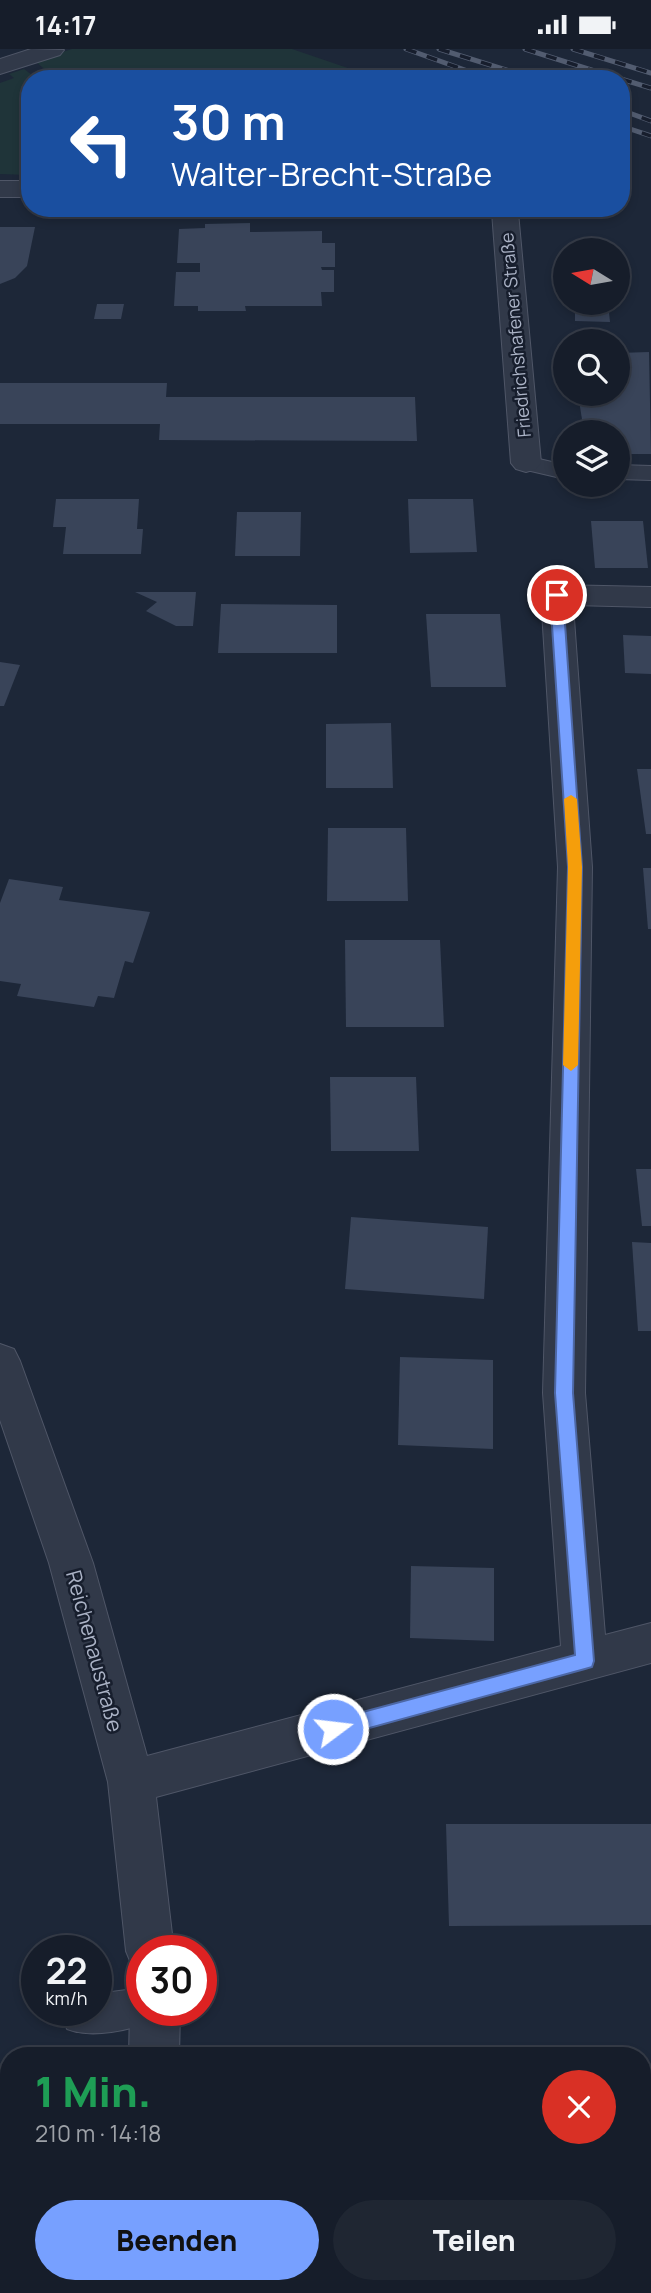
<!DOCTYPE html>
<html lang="de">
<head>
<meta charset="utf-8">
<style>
	body { margin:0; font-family:Manrope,sans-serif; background:#1f2632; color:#f1f3f6; height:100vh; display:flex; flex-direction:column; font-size:26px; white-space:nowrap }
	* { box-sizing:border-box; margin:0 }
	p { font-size:23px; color:#9ea2a8 }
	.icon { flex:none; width:38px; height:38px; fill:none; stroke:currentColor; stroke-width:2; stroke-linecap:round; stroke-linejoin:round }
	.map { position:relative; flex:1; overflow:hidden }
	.drawer { position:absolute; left:0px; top:1998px; width:651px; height:247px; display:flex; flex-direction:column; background:#161d2a; border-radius:28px 28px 0 0; box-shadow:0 4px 10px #0003,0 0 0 2px #353b47 }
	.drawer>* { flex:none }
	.guide { position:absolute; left:21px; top:21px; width:609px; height:147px; border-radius:28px; box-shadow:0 4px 10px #0003,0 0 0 2px #353b47; background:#1a4fa0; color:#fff; overflow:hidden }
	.needle { width:46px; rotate:281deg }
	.buttons { position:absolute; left:553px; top:189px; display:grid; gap:14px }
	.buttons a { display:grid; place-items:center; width:77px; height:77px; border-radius:50%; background:#161d2a; box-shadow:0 4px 10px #0003,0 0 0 2px #353b47; font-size:35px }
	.speed { position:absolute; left:21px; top:1886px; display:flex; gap:14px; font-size:35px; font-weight:700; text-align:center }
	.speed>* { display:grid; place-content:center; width:91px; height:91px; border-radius:50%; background:#161d2a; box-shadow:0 4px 10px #0003,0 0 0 2px #353b47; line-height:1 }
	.speed small { font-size:18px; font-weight:400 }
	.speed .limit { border:10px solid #d22; background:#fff; color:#111 }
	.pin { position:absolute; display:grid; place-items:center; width:60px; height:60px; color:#fff; margin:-30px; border:4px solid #fff; border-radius:50%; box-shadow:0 2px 7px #0007 }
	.me { position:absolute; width:77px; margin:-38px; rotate:75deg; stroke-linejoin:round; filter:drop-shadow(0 0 5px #0008) }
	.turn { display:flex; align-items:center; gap:24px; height:147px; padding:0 35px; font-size:32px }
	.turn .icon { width:91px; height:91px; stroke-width:2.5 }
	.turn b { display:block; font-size:49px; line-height:60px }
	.round { display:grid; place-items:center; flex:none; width:74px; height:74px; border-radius:37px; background:#1f2632 }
	.summary { display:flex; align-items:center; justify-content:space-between; height:119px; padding:0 35px }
	h1 { font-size:42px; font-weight:800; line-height:52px; color:#1e9e55 }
	.action { display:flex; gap:14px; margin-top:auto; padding:14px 35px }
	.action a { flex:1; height:80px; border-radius:42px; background:#77a0ff; color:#111; font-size:28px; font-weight:800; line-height:80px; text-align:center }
	.action a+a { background:#1f2632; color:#f1f3f6 }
	.status { display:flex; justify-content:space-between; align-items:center; height:49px; padding:0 35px; background:#161d2a; direction:ltr }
	.status svg { height:19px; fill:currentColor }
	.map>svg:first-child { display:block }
</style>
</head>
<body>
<div class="status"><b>14:17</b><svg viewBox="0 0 49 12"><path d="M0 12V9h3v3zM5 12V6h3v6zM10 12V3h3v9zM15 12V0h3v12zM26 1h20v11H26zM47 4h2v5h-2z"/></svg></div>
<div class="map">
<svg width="651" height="2244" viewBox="0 0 651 2244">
	<rect width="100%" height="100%" fill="#1d2738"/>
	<path fill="#1f3439" d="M 72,0 L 292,0 L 380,30 L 30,30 L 30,126 L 0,125 L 0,34 L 14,29 L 9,25 L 24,20 L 36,29 L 49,24 L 35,12 Z"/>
	<g fill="#394459">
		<path d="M 250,174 L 250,183 L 322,182 L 322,194 L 335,194 L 335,218 L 321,218 L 322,221 L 334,221 L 334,243 L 321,243 L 322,257 L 245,257 L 246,262 L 198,262 L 198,257 L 174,257 L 176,223 L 200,223 L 200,214 L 177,214 L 179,180 L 205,179 L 205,175 Z"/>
		<path d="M 0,178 L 35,178 L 27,217 L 15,229 L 0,235 Z"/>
		<path d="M 575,254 L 608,254 L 610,273 L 575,272 Z"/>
		<path d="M 97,255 L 124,255 L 121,270 L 94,270 Z"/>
		<path d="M 649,303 L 651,405 L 618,405 L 618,383 L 584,383 L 578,345 L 618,345 L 618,304 Z"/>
		<path d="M 0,334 L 167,334 L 166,348 L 415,348 L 417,392 L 159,391 L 160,375 L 0,375 Z"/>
		<path d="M 56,450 L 139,450 L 137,480 L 143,480 L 141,505 L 63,505 L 66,478 L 53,478 Z"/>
		<path d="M 408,450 L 473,450 L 477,503 L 410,504 Z"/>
		<path d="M 237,463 L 301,463 L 300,507 L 235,507 Z"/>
		<path d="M 591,472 L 643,472 L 648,519 L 595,519 Z"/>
		<path d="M 135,543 L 196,543 L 193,577 L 176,577 L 146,562 L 157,553 Z"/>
		<path d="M 221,555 L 337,556 L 337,604 L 218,604 Z"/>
		<path d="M 426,565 L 500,565 L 506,638 L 431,638 Z"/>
		<path d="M 623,586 L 651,587 L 651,625 L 625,624 Z"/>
		<path d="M 0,613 L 20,616 L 4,657 L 0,657 Z"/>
		<path d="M 391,674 L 393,739 L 326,739 L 326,675 Z"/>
		<path d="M 637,720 L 651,720 L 651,785 L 646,785 Z"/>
		<path d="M 328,779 L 406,779 L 408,852 L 327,852 Z"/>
		<path d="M 643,819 L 651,819 L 651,880 L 648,880 Z"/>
		<path d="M 9,830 L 63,838 L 59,851 L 150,863 L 133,914 L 125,912 L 114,949 L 98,947 L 94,958 L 17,947 L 21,935 L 0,932 L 0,854 Z"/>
		<path d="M 345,891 L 440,891 L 444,978 L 346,978 Z"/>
		<path d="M 330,1028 L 416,1028 L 419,1102 L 331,1102 Z"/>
		<path d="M 636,1120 L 651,1120 L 651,1177 L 642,1177 Z"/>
		<path d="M 351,1168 L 488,1178 L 484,1250 L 345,1240 Z"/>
		<path d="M 632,1193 L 651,1194 L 651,1282 L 638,1282 Z"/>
		<path d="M 400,1308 L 493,1311 L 493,1400 L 398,1396 Z"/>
		<path d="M 411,1517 L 494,1519 L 494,1592 L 410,1589 Z"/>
		<path d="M 446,1775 L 651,1775 L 651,1876 L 449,1877 Z"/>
		<rect x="478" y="2236" width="42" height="8"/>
	</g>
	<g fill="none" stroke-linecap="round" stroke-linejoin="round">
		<g stroke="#4f5667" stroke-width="2">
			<g id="lane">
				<path d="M 526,407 L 565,416 L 565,430 L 518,419 L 515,414 Z"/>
				<path d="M 618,416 L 651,417 L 651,431 L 618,430 Z"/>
				<path d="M 142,1939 L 142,1962 L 160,1962 L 155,1971 C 131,1981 92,1990 67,1980 L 62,1966 L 64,1962 L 96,1962 L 96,1945 Z"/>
			</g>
		</g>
		<g stroke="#4f5667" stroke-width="2">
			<g id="street">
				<path d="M 31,0 L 64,1 L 60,6 L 0,25 L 0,10 Z"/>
				<rect x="0" y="132" width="30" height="16"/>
				<path d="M 489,159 L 515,159 L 518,163 L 541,414 L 536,420 L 526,423 L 516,420 L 511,414 L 492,163 Z"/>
				<path d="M 557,536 L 651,538 L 651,558 L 573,556 L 592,818 L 585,1344 L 605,1586 L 651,1574 L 651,1614 L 156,1748 L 174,1902 L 142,1902 L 142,1923 L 133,1919 L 126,1902 L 108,1733 L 49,1514 L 0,1371 L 0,1295 L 14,1300 L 20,1312 L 93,1514 L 147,1707 L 561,1597 L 543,1344 L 558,818 L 541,546 L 546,539 Z"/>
				<path d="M 142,1943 L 142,1962 L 180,1962 L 179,2007 L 129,2007 L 130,1962 L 138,1945 Z"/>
				<rect x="122" y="2236" width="54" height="8"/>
			</g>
		</g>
		<use href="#lane" fill="#313949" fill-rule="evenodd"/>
		<use href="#street" fill="#313949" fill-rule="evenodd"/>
		<g stroke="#525c70" stroke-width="5">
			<g id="rail">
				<path d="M 406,0 L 490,30"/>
				<path d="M 439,0 L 535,30"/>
				<path d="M 525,0 L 620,30"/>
				<path d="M 573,0 L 651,24"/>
				<path d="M 621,30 L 651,39"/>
				<path d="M 621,61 L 651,72"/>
				<path d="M 621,77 L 651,87"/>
			</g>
		</g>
		<use href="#rail" stroke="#171e2d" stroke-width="3.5" stroke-dasharray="11" stroke-linecap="butt"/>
	</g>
	<path fill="#77a0ff" stroke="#4d68a6" stroke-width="2" d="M 557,542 L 563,546 L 582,818 L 573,1344 L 594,1612 L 592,1618 L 585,1620 L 333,1689 L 326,1686 L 324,1680 L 326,1674 L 333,1671 L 575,1606 L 555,1344 L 568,818 L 550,546 Z"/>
	<path fill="#f59e0b" d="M 571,746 L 577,750 L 582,818 L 578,1016 L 571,1022 L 563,1016 L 568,818 L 564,750 Z"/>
	<g text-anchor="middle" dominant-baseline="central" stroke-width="5" stroke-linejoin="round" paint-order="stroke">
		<g font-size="18" fill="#abb3c6" stroke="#171e2d">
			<text transform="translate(515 286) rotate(-95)">Friedrichshafener Straße</text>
		</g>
		<g font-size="21" fill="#abb3c6" stroke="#171e2d">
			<text transform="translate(95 1602) rotate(75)">Reichenaustraße</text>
		</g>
	</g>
</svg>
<div class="buttons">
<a><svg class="needle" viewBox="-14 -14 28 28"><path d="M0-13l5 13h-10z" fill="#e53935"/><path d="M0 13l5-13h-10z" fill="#9ea2a8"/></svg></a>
<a><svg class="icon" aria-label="search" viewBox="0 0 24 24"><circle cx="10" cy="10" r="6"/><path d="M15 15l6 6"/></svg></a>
<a><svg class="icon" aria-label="layers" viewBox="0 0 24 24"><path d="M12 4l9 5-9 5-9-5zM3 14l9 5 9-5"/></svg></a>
</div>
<div class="speed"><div>22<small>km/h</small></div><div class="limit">30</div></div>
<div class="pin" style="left:557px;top:546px;background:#d93025"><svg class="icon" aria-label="arrive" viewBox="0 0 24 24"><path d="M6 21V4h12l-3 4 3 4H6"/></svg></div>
<svg class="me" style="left:333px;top:1680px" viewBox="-20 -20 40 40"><circle r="17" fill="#77a0ff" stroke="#fff" stroke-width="3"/><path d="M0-11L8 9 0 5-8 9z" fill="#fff"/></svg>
<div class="guide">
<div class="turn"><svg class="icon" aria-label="left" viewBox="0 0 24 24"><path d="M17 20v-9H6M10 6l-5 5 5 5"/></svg><div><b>30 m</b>Walter-Brecht-Straße</div></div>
</div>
<section class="drawer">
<div class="summary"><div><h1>1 Min.</h1><p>210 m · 14:18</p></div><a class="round" style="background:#d93025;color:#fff"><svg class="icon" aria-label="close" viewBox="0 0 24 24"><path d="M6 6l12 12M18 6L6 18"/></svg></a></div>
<div class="action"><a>Beenden</a><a>Teilen</a></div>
</section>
</div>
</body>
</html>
